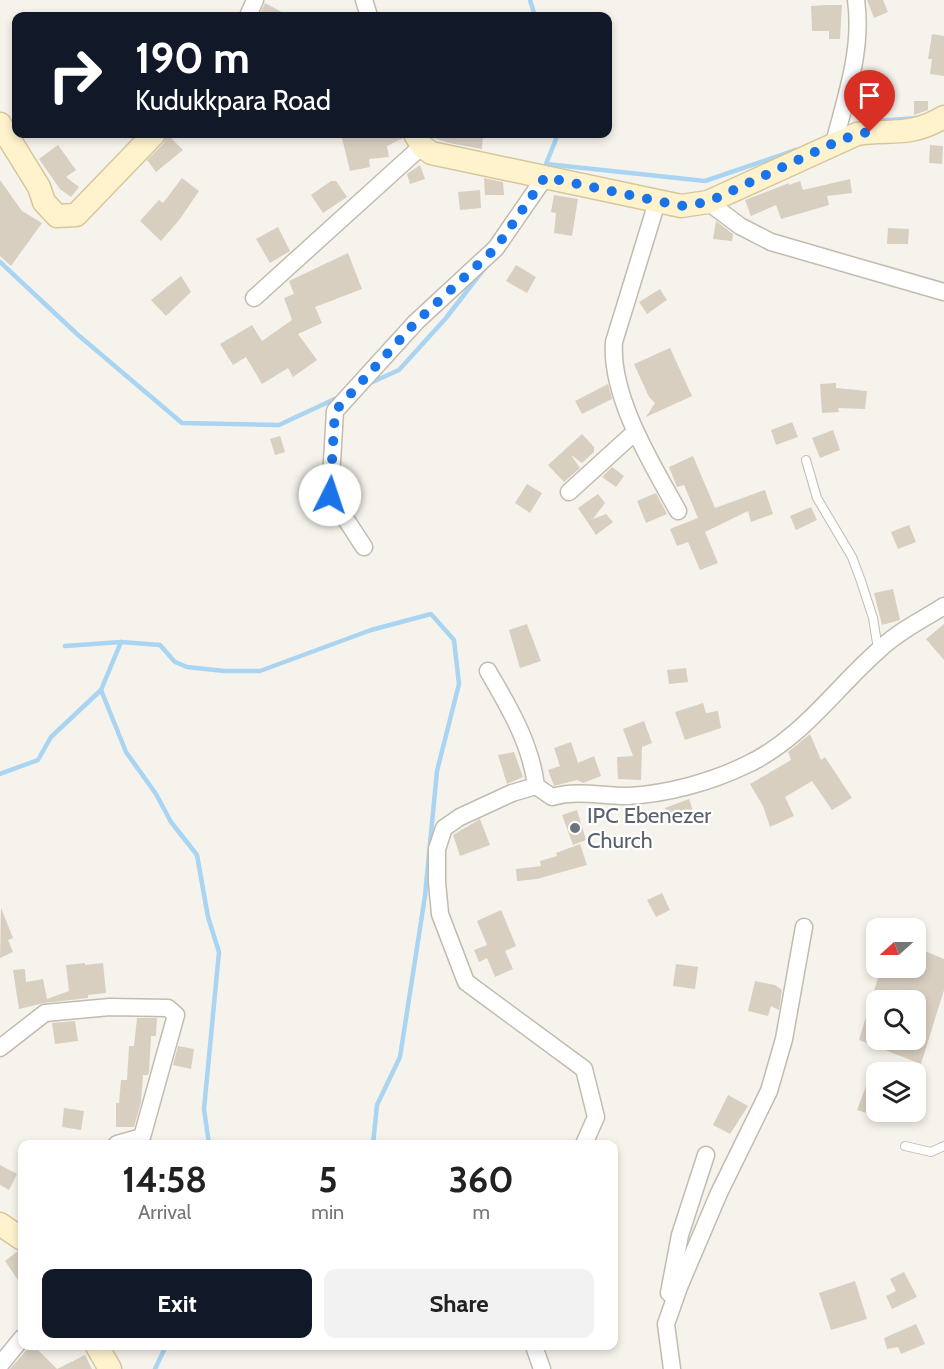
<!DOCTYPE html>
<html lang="en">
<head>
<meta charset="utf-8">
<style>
	body { margin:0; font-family:Cabin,sans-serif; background:#f2f2f2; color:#222; height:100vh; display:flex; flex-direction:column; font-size:22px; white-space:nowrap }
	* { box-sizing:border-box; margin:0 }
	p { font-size:20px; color:#767676 }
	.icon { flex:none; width:33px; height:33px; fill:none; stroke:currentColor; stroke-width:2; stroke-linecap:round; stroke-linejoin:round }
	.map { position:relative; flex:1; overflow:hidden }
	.drawer { position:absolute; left:18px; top:1140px; width:600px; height:210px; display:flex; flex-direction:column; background:#fff; border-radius:12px; box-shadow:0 3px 9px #0003 }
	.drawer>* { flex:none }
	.banner { position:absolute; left:12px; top:12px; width:600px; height:126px; border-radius:12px; box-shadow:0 3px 9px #0003; background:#111827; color:#fff; overflow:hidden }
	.needle { width:39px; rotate:249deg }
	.controls { position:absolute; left:866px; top:918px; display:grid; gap:12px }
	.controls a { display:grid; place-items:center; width:60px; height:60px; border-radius:12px; background:#fff; box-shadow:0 3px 9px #0003; font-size:30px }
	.pin { position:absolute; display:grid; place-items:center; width:51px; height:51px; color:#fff; margin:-62px -26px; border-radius:50% 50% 50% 0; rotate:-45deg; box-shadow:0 0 6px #0007 }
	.pin .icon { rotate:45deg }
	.me { position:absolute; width:66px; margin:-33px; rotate:4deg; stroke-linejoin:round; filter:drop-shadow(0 0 4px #0008) }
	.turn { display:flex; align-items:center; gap:21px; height:126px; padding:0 24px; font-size:27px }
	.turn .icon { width:78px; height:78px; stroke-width:2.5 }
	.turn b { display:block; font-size:42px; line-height:51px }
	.eta { display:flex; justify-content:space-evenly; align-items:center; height:102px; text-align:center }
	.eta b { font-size:36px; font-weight:700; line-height:42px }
	.primary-button { display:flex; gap:12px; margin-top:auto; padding:12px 24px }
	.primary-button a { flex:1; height:69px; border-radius:12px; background:#111827; color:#fff; font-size:24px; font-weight:700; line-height:69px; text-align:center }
	.primary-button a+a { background:#f2f2f2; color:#222 }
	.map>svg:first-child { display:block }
</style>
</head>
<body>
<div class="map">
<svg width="944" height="1369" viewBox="0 0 944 1369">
	<rect width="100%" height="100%" fill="#f6f3ec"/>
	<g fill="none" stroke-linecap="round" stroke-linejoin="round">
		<g stroke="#a9d4f2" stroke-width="4.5">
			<path d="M 530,0 L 535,16"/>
			<path d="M 877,121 L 917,118"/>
			<path d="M 558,134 L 546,164 L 705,181 L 796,150"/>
			<path d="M 0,262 L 77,334 L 182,423 L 279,425 L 339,397"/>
			<path d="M 368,384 L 399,370 L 446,318 L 484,269"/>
			<path d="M 121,642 L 101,690 L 126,752 L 156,794 L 171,822 L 197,855 L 208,917 L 219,952 L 204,1109 L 209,1144"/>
			<path d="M 65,646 L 121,642 L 160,645 L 175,662 L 187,667 L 224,671 L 260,671 L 371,630 L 431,614 L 454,640 L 459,684 L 437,771 L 425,896 L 400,1057 L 377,1105 L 373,1144"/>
			<path d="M 0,774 L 38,760 L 51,737 L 101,690"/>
			<path d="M 155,1369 L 166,1346"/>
		</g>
	</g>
	<g fill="#d8cfc1" fill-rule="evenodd">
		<path d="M 867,0 L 883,0 L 888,12 L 874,18 Z"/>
		<path d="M 265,3 L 289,16 L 259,16 Z"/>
		<path d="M 826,5 L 842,5 L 840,39 L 829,39 L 829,31 L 812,31 L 811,6 Z"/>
		<path d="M 932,34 L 944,36 L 944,76 L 930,74 L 932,59 L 928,59 Z"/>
		<path d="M 914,101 L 928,101 L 928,110 L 914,115 Z"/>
		<path d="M 167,134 L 183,150 L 156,172 L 147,160 L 164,143 Z"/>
		<path d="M 341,134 L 402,134 L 403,138 L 387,146 L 389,157 L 369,159 L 370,167 L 350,171 Z"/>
		<path d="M 430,134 L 483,135 L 482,149 L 449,143 L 434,138 Z"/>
		<path d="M 58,145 L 76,170 L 66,177 L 79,187 L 71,197 L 60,189 L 39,159 Z"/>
		<path d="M 930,145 L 943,146 L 942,164 L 929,163 Z"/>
		<path d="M 420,165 L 425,179 L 410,184 L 407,174 Z"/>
		<path d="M 182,178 L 199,191 L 180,219 L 161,241 L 140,221 L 159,200 L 163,203 Z"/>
		<path d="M 484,178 L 503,182 L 504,195 L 485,195 Z"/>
		<path d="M 850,179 L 852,193 L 827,196 L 829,205 L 781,219 L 776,205 L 751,216 L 745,200 L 789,183 L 789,185 L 800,181 L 803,190 Z"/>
		<path d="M 0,180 L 22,211 L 42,223 L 11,266 L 0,256 Z"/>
		<path d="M 331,181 L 336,181 L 347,197 L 323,213 L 311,195 Z"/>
		<path d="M 480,190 L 481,208 L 460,210 L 458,192 Z"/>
		<path d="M 554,195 L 578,199 L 572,236 L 554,233 L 556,213 L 551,212 Z"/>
		<path d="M 716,221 L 733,234 L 732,241 L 713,239 Z"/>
		<path d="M 278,227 L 290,251 L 270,263 L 256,239 Z"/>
		<path d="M 888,228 L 909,229 L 908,244 L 887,244 Z"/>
		<path d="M 348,253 L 362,289 L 315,307 L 322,323 L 298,334 L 317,360 L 293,377 L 288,368 L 262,384 L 246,357 L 233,365 L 220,344 L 252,325 L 262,341 L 292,320 L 284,298 L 294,294 L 289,281 Z"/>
		<path d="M 516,265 L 536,277 L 527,293 L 506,281 Z"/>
		<path d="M 181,276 L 191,292 L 166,316 L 151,300 Z"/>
		<path d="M 660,289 L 667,300 L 647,314 L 639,302 Z"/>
		<path d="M 670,348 L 692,396 L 646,417 L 655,403 L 649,397 L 634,364 Z"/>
		<path d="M 836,383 L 836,388 L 867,391 L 865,409 L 838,408 L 839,412 L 822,413 L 820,384 Z"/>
		<path d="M 608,384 L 612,399 L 582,414 L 575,401 Z"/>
		<path d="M 792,422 L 798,437 L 776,445 L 771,430 Z"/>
		<path d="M 833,430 L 840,450 L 820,458 L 812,438 Z"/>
		<path d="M 582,434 L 594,447 L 594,452 L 582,463 L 571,455 L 580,468 L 564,482 L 548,465 Z"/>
		<path d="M 280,436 L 285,452 L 275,455 L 270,439 Z"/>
		<path d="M 693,456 L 715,508 L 765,490 L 773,514 L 751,522 L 748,511 L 705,532 L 718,563 L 700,570 L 688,542 L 677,546 L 670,529 L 698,518 L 684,485 L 677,487 L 669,467 Z"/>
		<path d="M 612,467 L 624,476 L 616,487 L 602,477 Z"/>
		<path d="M 527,484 L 542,493 L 530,513 L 515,503 Z"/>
		<path d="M 656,493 L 667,514 L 646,523 L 637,501 Z"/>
		<path d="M 598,494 L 605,503 L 593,519 L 606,514 L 613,522 L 596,535 L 578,508 Z"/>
		<path d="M 811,507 L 817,520 L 796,530 L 790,516 Z"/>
		<path d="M 909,525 L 916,542 L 898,549 L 891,532 Z"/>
		<path d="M 893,589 L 900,620 L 882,625 L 874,593 Z"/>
		<path d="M 527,624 L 541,661 L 520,668 L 509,630 Z"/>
		<path d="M 944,624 L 944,660 L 926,639 Z"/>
		<path d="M 686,668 L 688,682 L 669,684 L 667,670 Z"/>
		<path d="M 703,703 L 706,713 L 718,711 L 721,728 L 685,740 L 675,712 Z"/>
		<path d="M 644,721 L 652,743 L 642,747 L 641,780 L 618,779 L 617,757 L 633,756 L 623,729 Z"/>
		<path d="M 810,734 L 821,760 L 825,757 L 852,798 L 832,810 L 812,781 L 785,797 L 794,816 L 770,827 L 763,806 L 750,784 L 791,760 L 788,752 Z"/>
		<path d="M 571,742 L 578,763 L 594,756 L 601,776 L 583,783 L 577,780 L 554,786 L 548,770 L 560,766 L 554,748 Z"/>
		<path d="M 514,752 L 523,777 L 507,784 L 498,755 Z"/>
		<path d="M 689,799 L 694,814 L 670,823 L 665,808 Z"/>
		<path d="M 577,810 L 586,840 L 573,845 L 562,815 Z"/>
		<path d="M 480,819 L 490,845 L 460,856 L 453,835 Z"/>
		<path d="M 580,844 L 587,865 L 537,879 L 517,881 L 516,869 L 541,866 L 540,861 L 557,856 L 556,853 Z"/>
		<path d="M 662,893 L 670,910 L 656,917 L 647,900 Z"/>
		<path d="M 1,908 L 13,938 L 8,940 L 13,952 L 0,958 Z"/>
		<path d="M 501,910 L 516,946 L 505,951 L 513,969 L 495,977 L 487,958 L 479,962 L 474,950 L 487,945 L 477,921 Z"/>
		<path d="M 915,947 L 944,959 L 944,990 L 921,1064 L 859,1040 L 881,968 L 915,968 ZM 876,1000 L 915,1000 L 915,1040 L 876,1040 Z"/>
		<path d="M 85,963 L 85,965 L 103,963 L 106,993 L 88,995 L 88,998 L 44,1003 L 19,1009 L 13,970 L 25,969 L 26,982 L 43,979 L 47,999 L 69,991 L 66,965 Z"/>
		<path d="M 676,964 L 698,967 L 695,989 L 673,986 Z"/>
		<path d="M 755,981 L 775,985 L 782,990 L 779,1010 L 771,1006 L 768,1016 L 748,1011 Z"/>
		<path d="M 137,1018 L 157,1018 L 156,1036 L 151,1036 L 149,1072 L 148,1075 L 143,1075 L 141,1102 L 134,1127 L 116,1127 L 116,1103 L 119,1103 L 121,1080 L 127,1080 L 129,1046 L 134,1046 Z"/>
		<path d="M 75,1021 L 78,1041 L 55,1044 L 52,1023 Z"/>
		<path d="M 178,1046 L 194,1049 L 191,1069 L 173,1065 Z"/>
		<path d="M 875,1062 L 876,1062 L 876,1116 L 857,1110 Z"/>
		<path d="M 728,1095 L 748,1106 L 730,1134 L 713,1125 Z"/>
		<path d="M 64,1108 L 84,1111 L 81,1130 L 62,1127 Z"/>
		<path d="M 0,1165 L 17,1174 L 9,1190 L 0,1185 Z"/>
		<path d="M 18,1251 L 22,1252 L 22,1286 L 5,1261 Z"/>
		<path d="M 904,1272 L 917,1297 L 892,1309 L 886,1296 L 896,1291 L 890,1279 Z"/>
		<path d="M 855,1281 L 867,1319 L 831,1330 L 819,1293 Z"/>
		<path d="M 916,1324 L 925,1344 L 901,1354 L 898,1347 L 887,1349 L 884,1338 Z"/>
		<path d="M 34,1346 L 57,1369 L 85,1355 L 92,1369 L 10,1369 L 30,1346 Z"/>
	</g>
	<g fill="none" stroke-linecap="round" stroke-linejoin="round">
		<g stroke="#c2bbae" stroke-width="10">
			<g id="lane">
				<path d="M 806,460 L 817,498 L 852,557 L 861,581 L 873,618 L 878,649"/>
				<path d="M 905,1146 L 931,1152 L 944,1146"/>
			</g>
		</g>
		<g stroke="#c2bbae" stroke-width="19">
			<g id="street">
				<path d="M 364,0 L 369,16"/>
				<path d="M 248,16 L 255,0"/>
				<path d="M 834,143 C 846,97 863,48 856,0"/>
				<path d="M 657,202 L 614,342 C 610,397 652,464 678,511"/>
				<path d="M 708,202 L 740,226 L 771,242 L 944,292"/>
				<path d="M 254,298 L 422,146"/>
				<path d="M 569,492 L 635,432"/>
				<path d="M 364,547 L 330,495 L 335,411 L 416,322 L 496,248 L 545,177"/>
				<path d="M 488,671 C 509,707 531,744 536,786 L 552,797 C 578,790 601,796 628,796 C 667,794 711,782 746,765 C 802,739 835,688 880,649 C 899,631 922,620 944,606"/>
				<path d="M 536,786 L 512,793 L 460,817 L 444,828 L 437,849 L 437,882 L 440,914 L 466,982 L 584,1069 L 596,1117 L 584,1144"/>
				<path d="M 0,1048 L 45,1013 L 110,1007 L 168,1008 L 176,1015 L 142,1137 L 117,1144"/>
				<path d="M 669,1293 L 680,1235 L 706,1155"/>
				<path d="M 534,1346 L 542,1369"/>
				<path d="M 0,1365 L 22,1338"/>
				<path d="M 672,1369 L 666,1324 L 679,1287 L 719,1193 L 769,1091 L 784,1039 L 804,927"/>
			</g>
		</g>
		<g stroke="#d6c79b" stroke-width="25">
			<g id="secondary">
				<path d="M 0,124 L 39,187 L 44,202 L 57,216 L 76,215 L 154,134"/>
				<path d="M 415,134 L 422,146 L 431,153 L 681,206 L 708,202 L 857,134 C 894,129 910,137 944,117"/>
				<path d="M 0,1224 L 22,1239"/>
				<path d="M 97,1346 L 110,1369"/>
			</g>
		</g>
		<use href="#lane" stroke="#fff" stroke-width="8"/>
		<use href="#street" stroke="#fff" stroke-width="16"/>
		<use href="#secondary" stroke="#fff3cd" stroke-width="22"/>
	</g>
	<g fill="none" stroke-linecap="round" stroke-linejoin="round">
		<path stroke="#1a73e8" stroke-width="10" stroke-dasharray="0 18" d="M 330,495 L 335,411 L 416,322 L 496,248 L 545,177 L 681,206 L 708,202 L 834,143 L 857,134 L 870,132"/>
	</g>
	<circle fill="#6b7280" stroke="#fff" stroke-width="2" cx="575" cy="828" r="6"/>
	<g text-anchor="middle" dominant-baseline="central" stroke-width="4.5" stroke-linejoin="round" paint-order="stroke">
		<g font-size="22" fill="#5b616d" stroke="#fff" text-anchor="start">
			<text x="587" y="815">IPC Ebenezer<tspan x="587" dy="25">Church</tspan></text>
		</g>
	</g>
</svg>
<div class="controls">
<a><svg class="needle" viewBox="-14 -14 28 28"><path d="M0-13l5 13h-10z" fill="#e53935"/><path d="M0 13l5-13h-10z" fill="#767676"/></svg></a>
<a><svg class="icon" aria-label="search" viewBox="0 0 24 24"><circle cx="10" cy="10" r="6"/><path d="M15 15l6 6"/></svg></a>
<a><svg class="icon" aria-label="layers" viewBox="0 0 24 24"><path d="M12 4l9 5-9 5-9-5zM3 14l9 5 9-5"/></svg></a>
</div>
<div class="pin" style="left:870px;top:132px;background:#d93025"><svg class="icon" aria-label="arrive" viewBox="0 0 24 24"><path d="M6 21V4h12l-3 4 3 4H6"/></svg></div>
<svg class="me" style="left:330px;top:495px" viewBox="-20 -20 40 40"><circle r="19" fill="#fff"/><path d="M0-13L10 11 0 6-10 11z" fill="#1a73e8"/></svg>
<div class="banner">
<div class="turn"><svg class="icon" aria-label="right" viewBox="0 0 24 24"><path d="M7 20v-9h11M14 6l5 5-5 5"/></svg><div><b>190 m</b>Kudukkpara Road</div></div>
</div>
<section class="drawer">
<div class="eta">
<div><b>14:58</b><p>Arrival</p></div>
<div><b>5</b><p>min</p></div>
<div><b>360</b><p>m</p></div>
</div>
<div class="primary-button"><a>Exit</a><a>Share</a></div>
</section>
</div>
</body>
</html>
